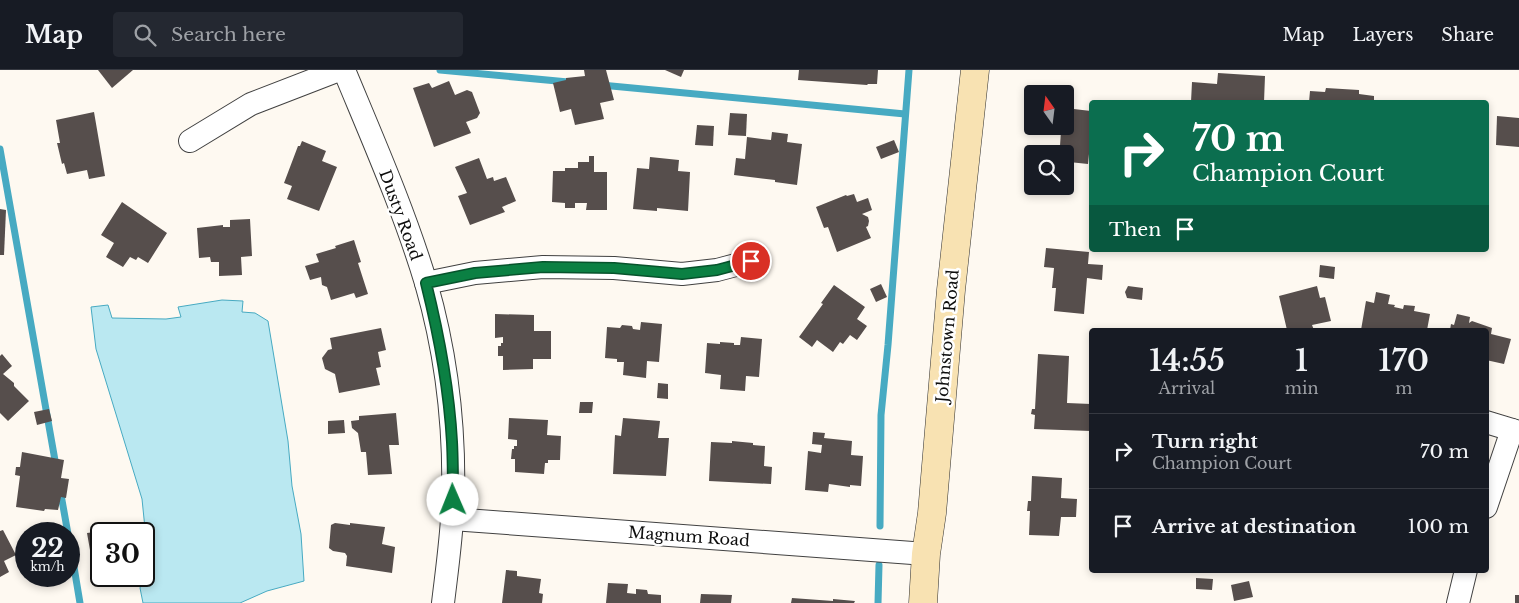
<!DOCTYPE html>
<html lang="en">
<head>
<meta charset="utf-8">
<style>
	body { margin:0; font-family:"Libre Baskerville",serif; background:#242831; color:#f1f3f6; height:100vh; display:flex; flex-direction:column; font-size:19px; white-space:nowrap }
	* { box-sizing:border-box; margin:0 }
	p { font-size:16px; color:#9ea1a6 }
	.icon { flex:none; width:28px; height:28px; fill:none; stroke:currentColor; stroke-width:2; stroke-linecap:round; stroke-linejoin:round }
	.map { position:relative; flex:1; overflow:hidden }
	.drawer { position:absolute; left:1089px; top:258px; width:400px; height:245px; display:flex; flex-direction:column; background:#171b24; border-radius:5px; box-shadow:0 2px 8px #0003 }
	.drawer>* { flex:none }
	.hud { position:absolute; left:1089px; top:30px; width:400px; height:152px; border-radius:5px; box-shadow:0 2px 8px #0003; background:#0b6e4f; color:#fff; overflow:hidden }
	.needle { width:32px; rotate:346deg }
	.fabs { position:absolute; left:1024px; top:15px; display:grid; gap:10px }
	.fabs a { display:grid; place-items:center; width:50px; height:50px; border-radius:5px; background:#171b24; box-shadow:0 2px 8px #0003; font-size:25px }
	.speed { position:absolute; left:15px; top:452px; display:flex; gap:10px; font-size:25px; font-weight:700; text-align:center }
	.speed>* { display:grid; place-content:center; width:65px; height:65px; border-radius:50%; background:#171b24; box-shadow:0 2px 8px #0003; line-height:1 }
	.speed small { font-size:12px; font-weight:400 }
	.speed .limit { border:2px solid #111; border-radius:8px; background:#fff; color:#111 }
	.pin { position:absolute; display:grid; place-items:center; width:42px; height:42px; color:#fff; margin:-21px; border:2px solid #fff; border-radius:50%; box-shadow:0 1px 5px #0007 }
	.me { position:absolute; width:55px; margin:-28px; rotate:359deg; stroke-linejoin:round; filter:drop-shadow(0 0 4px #0008) }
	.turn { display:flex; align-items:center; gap:18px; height:105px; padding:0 20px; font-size:22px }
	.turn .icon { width:65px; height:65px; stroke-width:2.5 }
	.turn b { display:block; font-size:35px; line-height:42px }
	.then { display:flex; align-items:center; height:48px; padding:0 20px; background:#0003; gap:10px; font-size:19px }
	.eta { display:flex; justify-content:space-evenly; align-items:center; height:85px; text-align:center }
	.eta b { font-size:30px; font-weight:600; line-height:35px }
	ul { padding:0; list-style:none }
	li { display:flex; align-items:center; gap:15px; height:75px; padding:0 20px; border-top:1px solid #363941 }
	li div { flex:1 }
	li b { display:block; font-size:19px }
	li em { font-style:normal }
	header { display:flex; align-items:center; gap:30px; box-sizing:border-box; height:70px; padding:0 25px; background:#171b24; border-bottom:1px solid #363941 }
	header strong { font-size:24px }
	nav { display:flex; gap:28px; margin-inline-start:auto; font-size:18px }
	.search { width:350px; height:45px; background:#242831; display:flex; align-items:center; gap:12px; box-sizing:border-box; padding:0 18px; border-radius:5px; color:#9ea1a6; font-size:19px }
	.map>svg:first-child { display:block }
</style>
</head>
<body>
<header>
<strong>Map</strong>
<div class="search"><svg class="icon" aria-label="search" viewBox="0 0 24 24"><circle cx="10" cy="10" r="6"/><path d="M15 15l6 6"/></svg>Search here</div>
<nav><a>Map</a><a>Layers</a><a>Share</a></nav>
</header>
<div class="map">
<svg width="1519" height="533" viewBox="0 0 1519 533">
	<rect width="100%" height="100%" fill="#fef9f1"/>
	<path fill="#bae8f1" stroke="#47aac2" d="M 222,230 L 243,231 L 242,242 L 255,243 L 268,251 L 288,371 L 292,416 L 301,464 L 304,511 L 267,521 L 240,533 L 143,533 L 140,518 L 148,488 L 142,429 L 96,279 L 91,237 L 108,235 L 112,248 L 166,249 L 181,247 L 178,237 Z"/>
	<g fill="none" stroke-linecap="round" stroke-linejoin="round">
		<g stroke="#47aac2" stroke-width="7">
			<path d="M 440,0 L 568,12"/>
			<path d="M 601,15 L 905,44"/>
			<path d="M 0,79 L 56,396"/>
			<path d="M 60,419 L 68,464"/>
			<path d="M 880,456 L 881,345 L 888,275 L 909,0"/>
			<path d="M 69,467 L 80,533"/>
			<path d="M 878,533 L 879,495"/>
		</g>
	</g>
	<g fill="#564e4c">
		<path d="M 98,0 L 133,0 L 112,18 Z"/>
		<path d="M 584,0 L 606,0 L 614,30 L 600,33 L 604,49 L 575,55 L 571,39 L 560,42 L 553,13 L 566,10 L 566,8 L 585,6 Z"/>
		<path d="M 665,0 L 684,0 L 681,7 Z"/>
		<path d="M 799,0 L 878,0 L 877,14 L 868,14 L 867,15 L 798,10 Z"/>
		<path d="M 1218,3 L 1265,6 L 1264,32 L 1191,32 L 1192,12 L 1217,14 Z"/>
		<path d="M 449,11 L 455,25 L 467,20 L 472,22 L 480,43 L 477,48 L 466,52 L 471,63 L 434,77 L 413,18 L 429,13 L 432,18 Z"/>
		<path d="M 1326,18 L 1359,20 L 1359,24 L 1374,26 L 1374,32 L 1309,32 L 1310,21 L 1325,22 Z"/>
		<path d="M 1065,38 L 1091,41 L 1091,84 L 1089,84 L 1088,94 L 1069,92 L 1070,77 L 1060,76 L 1061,61 L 1056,61 L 1057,56 L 1065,56 Z"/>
		<path d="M 94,42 L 105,106 L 89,109 L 87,100 L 67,104 L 64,93 L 62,94 L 57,73 L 60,73 L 56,50 Z"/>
		<path d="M 730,43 L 747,44 L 746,66 L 728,65 Z"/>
		<path d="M 1497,46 L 1519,48 L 1519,77 L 1496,75 Z"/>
		<path d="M 697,55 L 714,56 L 713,76 L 695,75 Z"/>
		<path d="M 772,62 L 788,64 L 787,72 L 802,74 L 797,115 L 775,112 L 775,110 L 734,105 L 736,88 L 745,89 L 747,67 L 771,70 Z"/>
		<path d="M 894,70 L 899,82 L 881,89 L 876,77 Z"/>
		<path d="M 302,71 L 326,81 L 322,91 L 337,97 L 319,141 L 287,129 L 292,116 L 284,113 L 298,76 L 300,76 Z"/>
		<path d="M 589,86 L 594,86 L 594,102 L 607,102 L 607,140 L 586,140 L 587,133 L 575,133 L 575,138 L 565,138 L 565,133 L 552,132 L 553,101 L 565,101 L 565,98 L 578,98 L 578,92 L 589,92 Z"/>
		<path d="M 650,87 L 679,90 L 678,101 L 690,102 L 688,141 L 657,138 L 657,141 L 633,139 L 637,98 L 649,99 Z"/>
		<path d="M 479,88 L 487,109 L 493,107 L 494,111 L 506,107 L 516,131 L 502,137 L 505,142 L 470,155 L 458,126 L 467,123 L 455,97 Z"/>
		<path d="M 854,124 L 857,132 L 868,128 L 872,140 L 862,144 L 868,147 L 869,151 L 868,156 L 866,157 L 871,168 L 837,182 L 828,157 L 824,158 L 816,137 L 846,125 L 847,126 Z"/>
		<path d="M 122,132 L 167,163 L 148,193 L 138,187 L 136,190 L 130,187 L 123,197 L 106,187 L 114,173 L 101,165 Z"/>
		<path d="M 0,139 L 6,140 L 4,185 L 0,185 Z"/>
		<path d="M 250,149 L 252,186 L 241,187 L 242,205 L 219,206 L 219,192 L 211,192 L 210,187 L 199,188 L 197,158 L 223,155 L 223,157 L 230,157 L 230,150 Z"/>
		<path d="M 354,170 L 361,192 L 358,193 L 368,224 L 356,228 L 354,223 L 331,230 L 327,217 L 322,215 L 321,207 L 310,210 L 305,196 L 319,192 L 316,184 L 336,178 L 335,176 Z"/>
		<path d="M 1046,178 L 1089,182 L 1088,194 L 1103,195 L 1102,210 L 1087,208 L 1084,244 L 1054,241 L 1056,218 L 1052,218 L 1054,198 L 1044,197 Z"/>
		<path d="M 1320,195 L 1335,197 L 1334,209 L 1319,207 Z"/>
		<path d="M 881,214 L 887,227 L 876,232 L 870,219 Z"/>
		<path d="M 834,215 L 865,237 L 857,249 L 867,256 L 857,270 L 850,265 L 843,274 L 840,272 L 833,282 L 817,270 L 812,277 L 799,267 L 823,234 L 821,233 Z"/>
		<path d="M 1128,216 L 1143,218 L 1142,230 L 1127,228 L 1125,222 Z"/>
		<path d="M 1317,216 L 1320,228 L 1325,227 L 1331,251 L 1312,255 L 1314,260 L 1287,260 L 1279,226 Z"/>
		<path d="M 1376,222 L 1390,225 L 1388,234 L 1395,235 L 1394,237 L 1403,239 L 1404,235 L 1415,236 L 1414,241 L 1430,244 L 1427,260 L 1361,260 L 1366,231 L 1374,233 Z"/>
		<path d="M 495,244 L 534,245 L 534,261 L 551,261 L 551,289 L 533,289 L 533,299 L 503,300 L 503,286 L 498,286 L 498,276 L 501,276 L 501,273 L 503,273 L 503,267 L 495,268 Z"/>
		<path d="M 1457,244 L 1470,247 L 1469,253 L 1472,251 L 1492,258 L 1491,264 L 1511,269 L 1504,294 L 1486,290 L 1486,260 L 1450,260 L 1451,254 L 1454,255 Z"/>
		<path d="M 641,252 L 662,254 L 659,292 L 647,291 L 646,308 L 623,305 L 624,292 L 617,292 L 617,289 L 605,288 L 607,257 L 620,258 L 622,255 L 632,256 L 633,259 L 640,260 Z"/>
		<path d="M 381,258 L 386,280 L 378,282 L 381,297 L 376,298 L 380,315 L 339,323 L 335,304 L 325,299 L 322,288 L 328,280 L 332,279 L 330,268 Z"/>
		<path d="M 741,267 L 762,269 L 759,307 L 746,306 L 745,321 L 720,319 L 721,305 L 705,303 L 707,273 L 720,274 L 720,272 L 734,273 L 734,275 L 740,275 Z"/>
		<path d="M 2,284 L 12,296 L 3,304 L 14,313 L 14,316 L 29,331 L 8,351 L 0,343 L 0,286 Z"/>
		<path d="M 1038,284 L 1069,286 L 1067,333 L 1091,334 L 1091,361 L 1034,359 L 1035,345 L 1031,344 L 1032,339 L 1035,339 Z"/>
		<path d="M 658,313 L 668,314 L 668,329 L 657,328 Z"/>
		<path d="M 580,332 L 593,332 L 592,343 L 579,343 Z"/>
		<path d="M 49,339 L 52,351 L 37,355 L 34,342 Z"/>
		<path d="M 396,343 L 399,375 L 389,375 L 392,404 L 368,405 L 366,382 L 361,382 L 358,363 L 352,358 L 351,351 L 359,350 L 359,346 Z"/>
		<path d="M 509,348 L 548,350 L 547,365 L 561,366 L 560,390 L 548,390 L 548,393 L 545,393 L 544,404 L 515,402 L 515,389 L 511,389 L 512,379 L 514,379 L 514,376 L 517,376 L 517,370 L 508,369 Z"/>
		<path d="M 623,348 L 660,351 L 658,368 L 669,368 L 666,406 L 613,404 L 615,365 L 621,366 Z"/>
		<path d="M 344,350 L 345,363 L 328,364 L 328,351 Z"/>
		<path d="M 813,362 L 825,363 L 824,368 L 852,371 L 851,385 L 863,386 L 861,416 L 850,415 L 850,417 L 829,414 L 828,422 L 805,420 L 808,381 L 821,383 L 822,375 L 812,374 Z"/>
		<path d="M 732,371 L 753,373 L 753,375 L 765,376 L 764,396 L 772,397 L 771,414 L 709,411 L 711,372 L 732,373 Z"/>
		<path d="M 22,382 L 64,390 L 61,408 L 69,409 L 66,428 L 61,427 L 58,440 L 45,439 L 44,441 L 16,437 L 20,406 L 15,405 L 16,397 L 20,397 Z"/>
		<path d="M 1032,406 L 1062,408 L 1061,428 L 1077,429 L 1076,447 L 1061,447 L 1059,466 L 1029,465 L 1030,441 L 1027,441 L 1028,431 L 1031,431 Z"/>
		<path d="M 335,453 L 350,455 L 350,453 L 385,457 L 382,474 L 395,477 L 392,503 L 346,496 L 347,486 L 345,483 L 333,481 L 329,478 L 331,455 Z"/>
		<path d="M 3,460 L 16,485 L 4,491 L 9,502 L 0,507 L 0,461 Z"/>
		<path d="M 103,461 L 104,464 L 101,464 L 101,478 L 90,480 L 87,463 Z"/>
		<path d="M 506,500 L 517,501 L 517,506 L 541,509 L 539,523 L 543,524 L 542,533 L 502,533 Z"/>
		<path d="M 1196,508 L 1213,509 L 1212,520 L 1196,519 Z"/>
		<path d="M 1249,511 L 1253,527 L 1234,531 L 1231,515 Z"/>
		<path d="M 608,513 L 628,514 L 627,523 L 636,524 L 636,519 L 647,520 L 648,524 L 661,525 L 661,533 L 606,533 Z"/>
		<path d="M 701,524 L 732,525 L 731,533 L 700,533 Z"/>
		<rect x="1515" y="525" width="4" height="8"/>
		<path d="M 792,528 L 833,531 L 833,529 L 855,531 L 854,533 L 791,533 Z"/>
	</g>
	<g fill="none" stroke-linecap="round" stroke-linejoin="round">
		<g stroke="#414141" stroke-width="24">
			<g id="minor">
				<path d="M 344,0 C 373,70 404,140 426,213 C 446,282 455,359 453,431 C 452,465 447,499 443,533"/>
				<path d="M 190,71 L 251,34 L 339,0"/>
				<path d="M 426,213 L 475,203 L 543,197 L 614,198 L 682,204 L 717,200 L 751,191"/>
				<path d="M 1486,352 L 1519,362"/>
				<path d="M 1486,437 L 1512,360"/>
				<path d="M 452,449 L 926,484"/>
				<path d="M 1458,533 L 1466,500"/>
			</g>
		</g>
		<g stroke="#303030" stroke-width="29">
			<path id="secondary" d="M 923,533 L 926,484 L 932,443 L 951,220 L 975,0"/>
		</g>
		<use href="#minor" stroke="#fff" stroke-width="22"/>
		<use href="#secondary" stroke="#f8e2b2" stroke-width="28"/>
	</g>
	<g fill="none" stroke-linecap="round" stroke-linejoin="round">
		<g stroke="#07532c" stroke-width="12">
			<path id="route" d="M 453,430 C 453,411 453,392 452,372 C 449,318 439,265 426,213 L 475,203 L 543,197 L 614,198 L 682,204 L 717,200 L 751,191"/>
		</g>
		<use href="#route" stroke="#0b8043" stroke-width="9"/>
	</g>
	<g text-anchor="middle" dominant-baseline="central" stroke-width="5" stroke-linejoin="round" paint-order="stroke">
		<g font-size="16" fill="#0e0e0e" stroke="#fff">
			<text transform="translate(401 145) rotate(70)">Dusty Road</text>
			<text transform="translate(947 266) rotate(-85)">Johnstown Road</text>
			<text transform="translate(689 466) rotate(4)">Magnum Road</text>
		</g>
	</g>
</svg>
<div class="fabs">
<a><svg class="needle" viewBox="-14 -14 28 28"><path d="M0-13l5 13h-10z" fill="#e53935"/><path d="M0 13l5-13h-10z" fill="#9ea1a6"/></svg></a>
<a><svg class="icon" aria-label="search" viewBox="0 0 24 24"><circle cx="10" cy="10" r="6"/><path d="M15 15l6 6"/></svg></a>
</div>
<div class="speed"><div>22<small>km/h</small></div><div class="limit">30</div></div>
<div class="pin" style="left:751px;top:191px;background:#d93025"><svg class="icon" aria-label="arrive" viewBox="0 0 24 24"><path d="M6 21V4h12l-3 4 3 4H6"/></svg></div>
<svg class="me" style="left:453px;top:430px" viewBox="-20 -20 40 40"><circle r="19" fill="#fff"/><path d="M0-13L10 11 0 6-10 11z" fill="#0b8043"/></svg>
<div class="hud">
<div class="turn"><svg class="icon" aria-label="right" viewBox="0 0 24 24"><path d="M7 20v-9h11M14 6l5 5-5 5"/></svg><div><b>70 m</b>Champion Court</div></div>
<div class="then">Then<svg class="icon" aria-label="arrive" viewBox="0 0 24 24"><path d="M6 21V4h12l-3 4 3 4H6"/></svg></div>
</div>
<section class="drawer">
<div class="eta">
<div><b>14:55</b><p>Arrival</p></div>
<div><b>1</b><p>min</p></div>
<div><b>170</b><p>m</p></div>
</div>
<ul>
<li><svg class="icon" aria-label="right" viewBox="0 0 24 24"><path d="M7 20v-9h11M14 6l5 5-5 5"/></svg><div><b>Turn right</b><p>Champion Court</p></div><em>70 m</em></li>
<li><svg class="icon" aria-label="arrive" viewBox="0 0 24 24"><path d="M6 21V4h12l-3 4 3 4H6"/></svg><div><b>Arrive at destination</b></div><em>100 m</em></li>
</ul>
</section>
</div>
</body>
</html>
